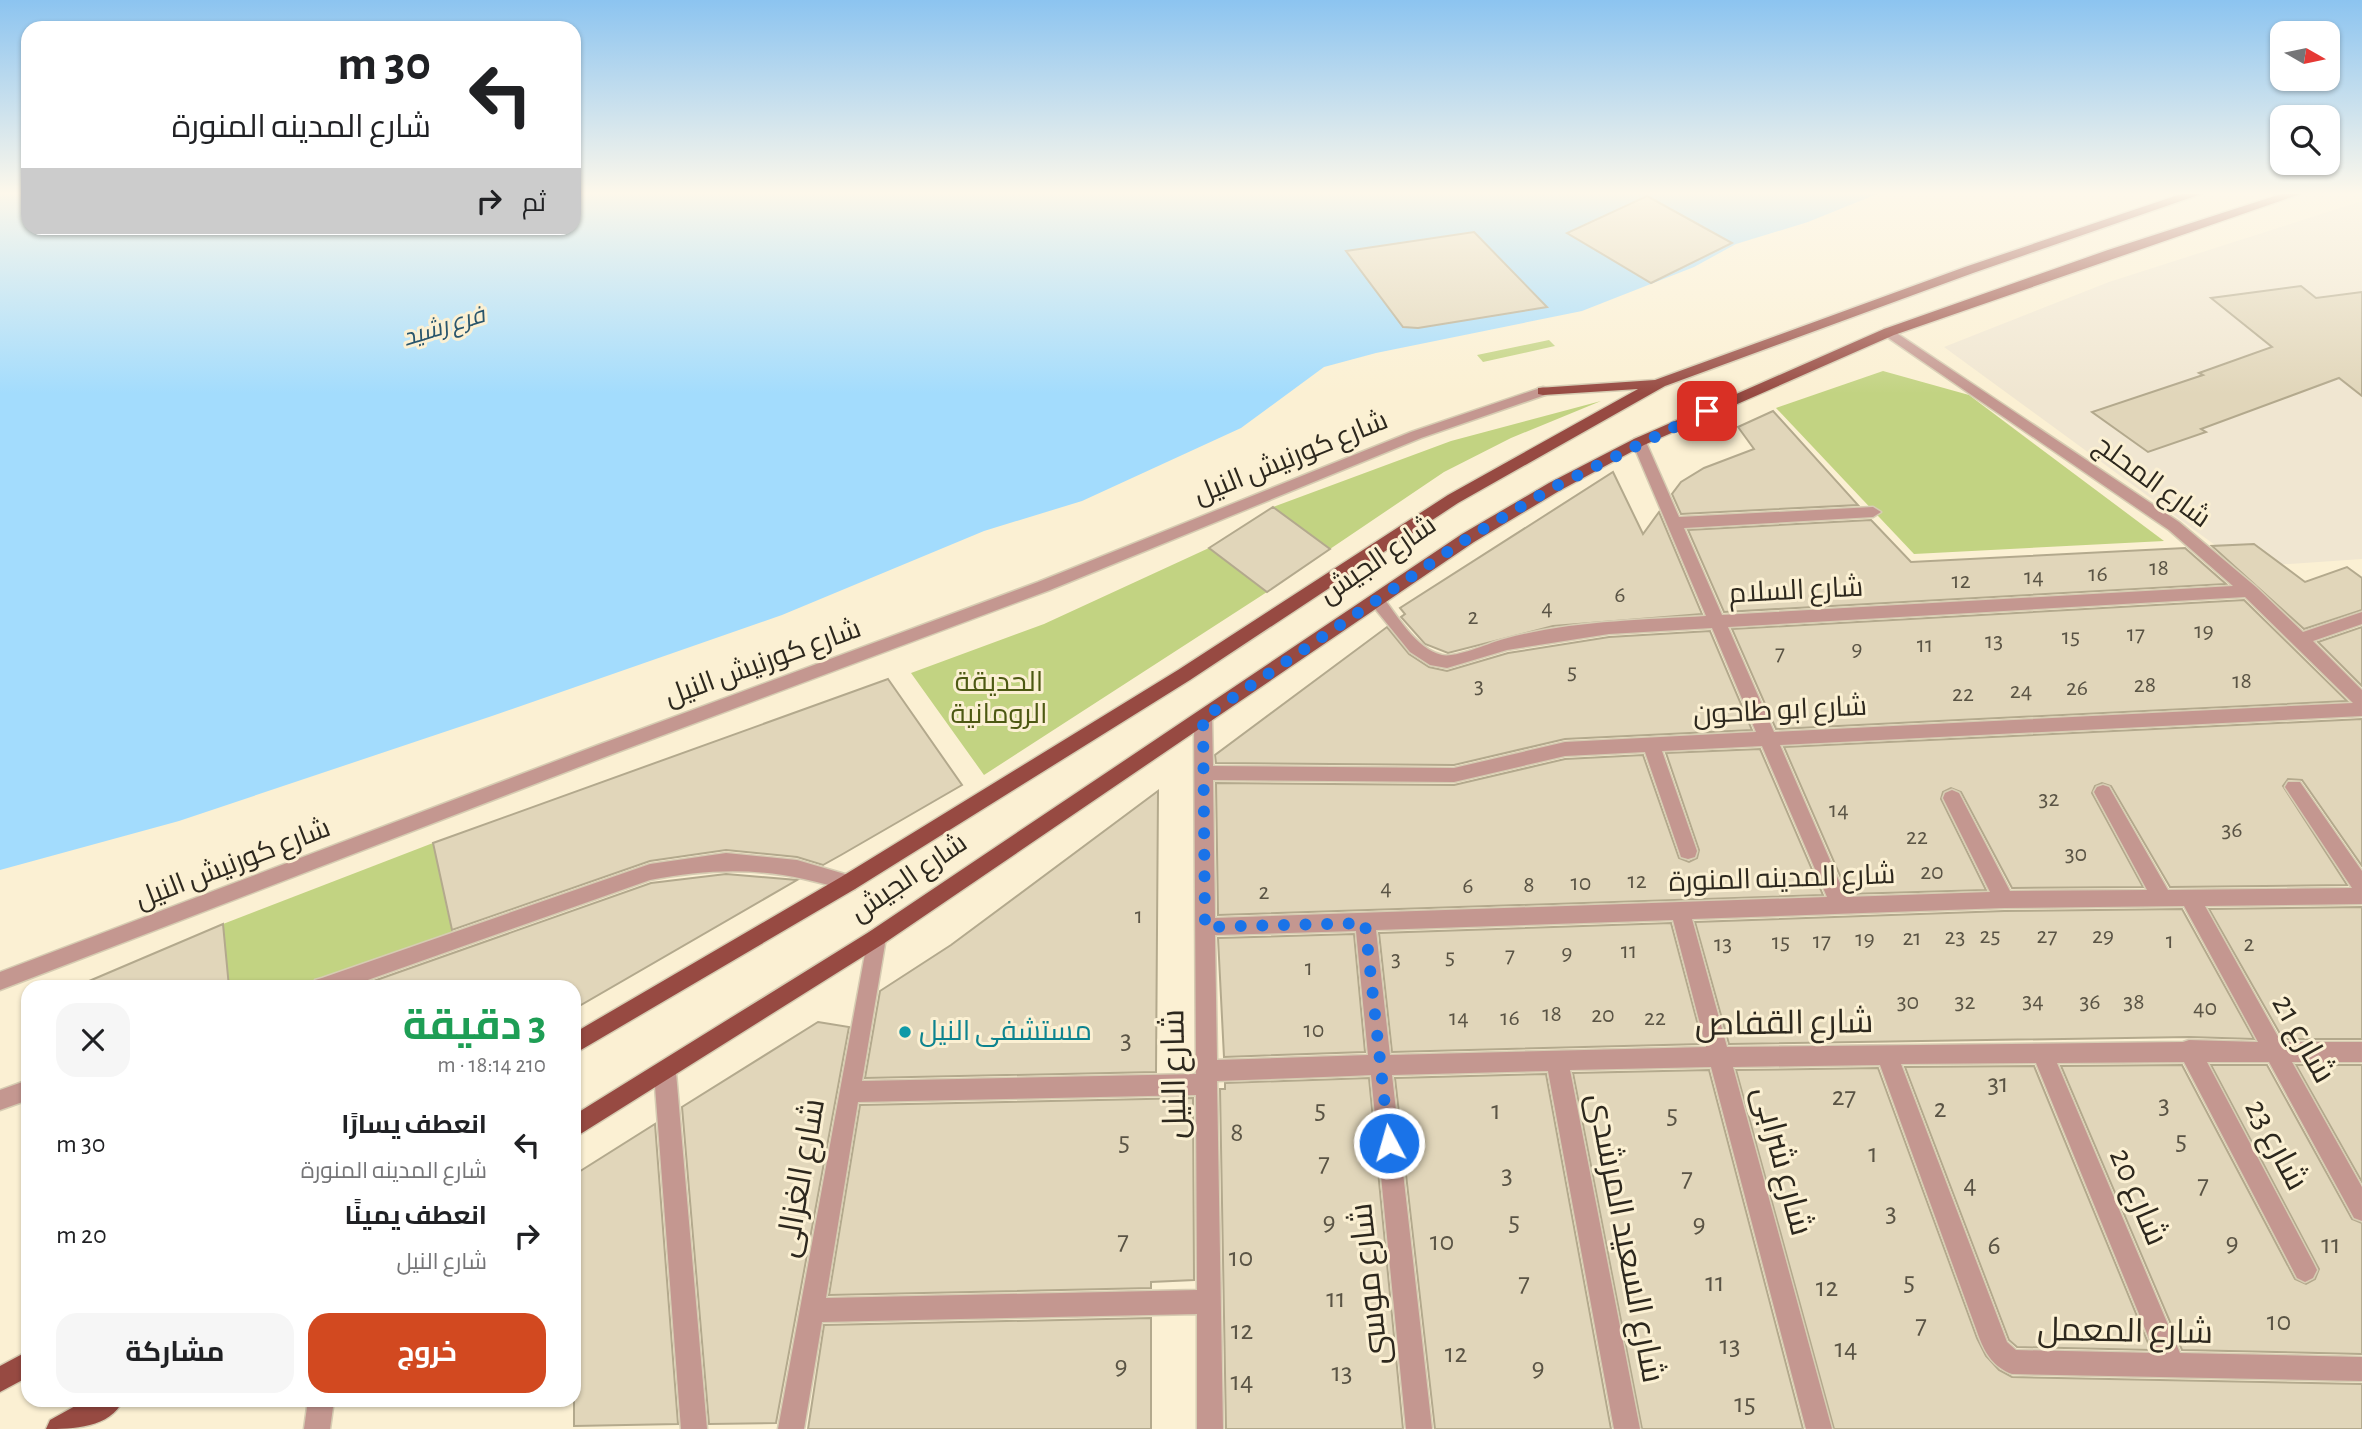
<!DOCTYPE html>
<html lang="ar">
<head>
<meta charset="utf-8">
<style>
	body { margin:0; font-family:"Alegreya Sans",Cairo,sans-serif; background:#f6f6f6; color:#202124; direction:rtl; height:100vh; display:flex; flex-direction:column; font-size:26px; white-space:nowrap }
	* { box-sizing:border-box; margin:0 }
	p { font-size:23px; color:#757577 }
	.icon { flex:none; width:38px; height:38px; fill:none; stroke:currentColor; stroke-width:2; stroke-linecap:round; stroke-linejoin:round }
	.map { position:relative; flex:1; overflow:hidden; direction:ltr }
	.sheet { position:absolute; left:21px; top:980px; width:560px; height:427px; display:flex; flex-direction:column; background:#fff; border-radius:21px; box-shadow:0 2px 5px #0004; direction:rtl }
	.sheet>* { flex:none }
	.top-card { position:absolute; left:21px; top:21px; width:560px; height:214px; border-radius:21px; box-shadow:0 2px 5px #0004; direction:rtl; background:#fff; color:#202124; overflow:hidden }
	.needle { width:46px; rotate:99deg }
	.buttons { position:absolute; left:2270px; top:21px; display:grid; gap:14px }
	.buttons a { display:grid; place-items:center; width:70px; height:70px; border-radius:14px; background:#fff; box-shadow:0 2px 5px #0004; font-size:35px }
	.pin { position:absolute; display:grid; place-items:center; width:60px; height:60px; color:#fff; margin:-30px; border-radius:14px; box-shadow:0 4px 10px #0006 }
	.me { position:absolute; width:77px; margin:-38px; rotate:354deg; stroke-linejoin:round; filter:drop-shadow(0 0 5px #0008) }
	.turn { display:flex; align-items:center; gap:24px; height:147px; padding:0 35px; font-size:32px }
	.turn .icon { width:91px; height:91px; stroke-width:2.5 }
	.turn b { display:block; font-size:49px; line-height:60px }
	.then { display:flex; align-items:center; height:66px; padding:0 35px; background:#0003; gap:14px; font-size:26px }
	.round { display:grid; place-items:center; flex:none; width:74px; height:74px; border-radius:21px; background:#f6f6f6 }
	.summary { display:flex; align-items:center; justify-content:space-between; height:119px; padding:0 35px }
	h1 { font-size:42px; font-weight:700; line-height:52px; color:#1e9e55 }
	.button { display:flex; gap:14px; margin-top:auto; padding:14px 35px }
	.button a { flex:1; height:80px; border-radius:21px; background:#d24920; color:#fff; font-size:28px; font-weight:700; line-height:80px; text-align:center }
	.button a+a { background:#f6f6f6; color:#202124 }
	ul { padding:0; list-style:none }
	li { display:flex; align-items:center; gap:21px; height:91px; padding:0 35px }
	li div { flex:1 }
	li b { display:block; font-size:26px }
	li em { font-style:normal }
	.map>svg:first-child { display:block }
</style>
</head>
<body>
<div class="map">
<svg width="2362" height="1429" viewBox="0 0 2362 1429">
	<rect width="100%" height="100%" fill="#fbf0d3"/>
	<path fill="#f0e6d1" d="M 2362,201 L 2362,559 L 2245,567 L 1944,347 L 2109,282 Z"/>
	<g fill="#c2d382">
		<path d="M 1549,340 L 1555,346 L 1483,362 L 1477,355 Z"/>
		<path d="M 1883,371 L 1969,395 L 2164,541 L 1914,554 L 1776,408 Z"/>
		<path d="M 1601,401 L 1511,438 L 1444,472 L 1330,549 L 1273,507 L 1451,441 Z"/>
		<path d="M 1209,548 L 1267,592 L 984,775 L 911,673 L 1044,624 Z"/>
		<path d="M 433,843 L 452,932 L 317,987 L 229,987 L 223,924 Z"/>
	</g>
	<path fill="#a3dcfd" d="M 0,194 L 28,194 L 28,228 L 574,228 L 574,194 L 1877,194 L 1808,222 L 1736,244 L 1694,267 L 1582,311 L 1376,353 L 1324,367 L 1241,428 L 1082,501 L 984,531 L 782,615 L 492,716 L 179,821 L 0,870 Z"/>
	<g fill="#e1d6ba" stroke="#b3a98d" stroke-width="2">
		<path d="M 1647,196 L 1732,243 L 1651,283 L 1567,233 Z"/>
		<path d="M 1474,232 L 1547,307 L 1418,328 L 1403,327 L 1346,251 Z"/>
		<path d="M 2301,286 L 2316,298 L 2362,292 L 2362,396 L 2339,378 L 2201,429 L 2206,432 L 2148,452 L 2092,412 L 2203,375 L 2199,373 L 2272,347 L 2211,298 Z"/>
		<path d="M 1773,411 L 1858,505 L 1681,514 L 1672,494 L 1681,482 L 1704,468 L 1754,449 L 1738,427 Z"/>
		<path d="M 1613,472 L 1643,534 L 1659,512 L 1702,614 L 1553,626 L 1448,653 L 1425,644 L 1401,617 L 1405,614 L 1400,608 Z"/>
		<path d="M 1273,507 L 1330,549 L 1267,592 L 1209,548 Z"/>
		<path d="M 1871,520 L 1911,562 L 2185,548 L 2226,584 L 1724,612 L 1688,530 Z"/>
		<path d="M 2254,544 L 2305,582 L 2347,567 L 2362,578 L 2362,610 L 2304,629 L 2212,546 Z"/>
		<path d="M 2244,600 L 2347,701 L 1776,729 L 1732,629 Z"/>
		<path d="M 1387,627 L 1409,654 L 1429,667 L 1447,671 L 1508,653 L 1609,637 L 1710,631 L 1752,730 L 1565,739 L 1454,765 L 1216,763 L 1215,755 Z"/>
		<path d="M 2362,627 L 2362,686 L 2318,642 Z"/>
		<path d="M 888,679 L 962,785 L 841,855 L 823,865 L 797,857 L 726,850 L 650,861 L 452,930 L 433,843 Z"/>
		<path d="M 2362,719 L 2362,866 L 2302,780 L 2288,779 L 2283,786 L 2347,885 L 2170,887 L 2111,786 L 2102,783 L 2095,786 L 2092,793 L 2143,887 L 2012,888 L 1961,792 L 1951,788 L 1943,792 L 1941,799 L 1986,890 L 1848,894 L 1784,747 Z"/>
		<path d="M 1760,749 L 1823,895 L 1218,915 L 1216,783 L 1454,785 L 1565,759 L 1643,755 L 1679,858 L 1689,862 L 1697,858 L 1699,850 L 1666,753 Z"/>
		<path d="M 1158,791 L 1156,1072 L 865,1078 L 880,991 L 951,945 Z"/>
		<path d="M 726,874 L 797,880 L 574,1009 L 574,987 L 369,987 L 368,983 L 651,883 Z"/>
		<path d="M 2362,907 L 2362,1039 L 2283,1039 L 2209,909 Z"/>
		<path d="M 2182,909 L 2254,1039 L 2189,1037 L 1729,1044 L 1695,922 L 2004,911 Z"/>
		<path d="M 1671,923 L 1703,1044 L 1392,1052 L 1379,933 Z"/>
		<path d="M 223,924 L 229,987 L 75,987 Z"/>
		<path d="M 1354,934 L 1365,1052 L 1224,1057 L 1218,938 Z"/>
		<path d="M 818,1022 L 849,1027 L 776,1423 L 709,1424 L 682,1107 Z"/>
		<path d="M 2182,1065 L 2295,1279 L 2306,1284 L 2315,1279 L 2319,1269 L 2211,1065 L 2267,1065 L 2352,1219 L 2362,1223 L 2362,1354 L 2182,1350 L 2061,1066 Z"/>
		<path d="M 2296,1065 L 2362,1065 L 2362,1182 Z"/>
		<path d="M 2034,1066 L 2151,1350 L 2017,1347 L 2009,1340 L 1905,1067 Z"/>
		<path d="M 1878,1068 L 1977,1338 L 1986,1356 L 1999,1370 L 2012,1377 L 2362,1384 L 2362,1429 L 1834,1429 L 1736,1070 Z"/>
		<path d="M 1709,1070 L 1803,1429 L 1642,1429 L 1573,1073 Z"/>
		<path d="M 1546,1074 L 1611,1429 L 1435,1429 L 1395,1078 Z"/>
		<path d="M 1369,1078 L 1403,1429 L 1226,1429 L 1220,1089 L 1225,1089 L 1225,1083 Z"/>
		<path d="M 1193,1098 L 1194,1280 L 1151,1282 L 1151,1288 L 829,1295 L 860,1105 Z"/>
		<path d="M 655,1124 L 678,1424 L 574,1426 L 574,1175 Z"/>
		<path d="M 1151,1318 L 1151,1429 L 808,1429 L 824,1325 Z"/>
	</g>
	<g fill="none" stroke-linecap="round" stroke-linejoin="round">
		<g stroke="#d6ccb2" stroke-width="3">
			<g id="minor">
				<path d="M 1889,328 L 2179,522 L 2256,587 L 2303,632 L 2362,612 L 2362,624 L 2313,641 L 2362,690 L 2362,716 L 1780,745 L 1846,897 L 1990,892 L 1943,798 L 1945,793 L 1952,790 L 1959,793 L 2010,891 L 2147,890 L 2094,792 L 2097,787 L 2103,785 L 2109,787 L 2168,890 L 2352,888 L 2285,787 L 2288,782 L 2300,782 L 2362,871 L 2362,904 L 2205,906 L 2281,1042 L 2362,1042 L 2362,1062 L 2292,1062 L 2362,1187 L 2362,1221 L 2354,1218 L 2269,1062 L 2207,1062 L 2313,1262 L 2317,1270 L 2313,1278 L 2305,1282 L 2297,1278 L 2184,1062 L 2057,1063 L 2180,1353 L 2362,1357 L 2362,1381 L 2012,1374 C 1994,1367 1986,1355 1979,1337 L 1880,1065 L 1733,1067 L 1832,1429 L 1806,1429 L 1711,1067 L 1570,1070 L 1640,1429 L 1614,1429 L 1548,1071 L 1392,1075 L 1432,1429 L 1406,1429 L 1371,1075 L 1350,1076 L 1217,1081 L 1223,1429 L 1197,1429 L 1197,1314 L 822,1322 L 804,1429 L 778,1429 L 869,932 L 876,929 L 883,932 L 886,938 L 862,1081 L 1196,1074 L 1194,718 L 1197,713 L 1209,713 L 1212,718 L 1213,766 L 1454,768 L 1565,742 L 1756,732 L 1712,628 L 1609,634 L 1507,650 L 1447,668 L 1430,665 L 1410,652 L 1368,600 L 1376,594 L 1382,596 C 1397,615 1416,649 1442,655 C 1456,658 1489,643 1504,639 C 1569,621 1640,620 1706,616 L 1632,442 L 1634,439 L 1639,437 L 1646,442 L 1679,517 L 1873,507 L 1881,512 L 1873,517 L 1684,528 L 1722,615 L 2233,586 L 2169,530 L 1884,335 L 1884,329 ZM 2245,597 L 2353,703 L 1774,732 L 1728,627 ZM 1762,746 L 1827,897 L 1215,918 L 1213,780 L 1454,782 L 1565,756 L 1645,752 L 1679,851 L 1681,857 L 1688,859 L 1695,857 L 1697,851 L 1662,751 ZM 2184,906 L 2258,1042 L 2189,1040 L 2183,1042 L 1727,1047 L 1692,919 L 2004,908 ZM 1673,920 L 1706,1047 L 1390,1055 L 1376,930 ZM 1356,931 L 1368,1055 L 1217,1060 L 1215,935 ZM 2036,1063 L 2155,1353 L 2016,1350 L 2007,1342 L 1901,1064 ZM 1196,1095 L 1197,1290 L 826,1298 L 858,1102 Z"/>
				<path d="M 1543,387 L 1548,388 L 1548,394 L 1421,438 L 1050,590 L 610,755 L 0,990 L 0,972 L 598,745 L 1038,582 L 1411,432 Z"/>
				<path d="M 726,853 L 797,860 L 855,877 L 858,883 L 855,889 L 848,891 C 778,868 722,866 650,880 L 348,987 L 312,987 L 315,980 L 322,978 L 650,864 Z"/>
				<path d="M 665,1063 L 673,1066 L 676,1073 L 707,1429 L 681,1429 L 654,1073 L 657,1066 Z"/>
				<path d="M 28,1080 L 28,1100 L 0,1110 L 0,1090 Z"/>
				<path d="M 308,1400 L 334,1400 L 330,1429 L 304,1429 Z"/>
			</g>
		</g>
		<g stroke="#d6ccb2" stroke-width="3">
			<g id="major">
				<path d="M 2181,194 L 2201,194 L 1973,273 L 1665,386 L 1458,503 L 1190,680 L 855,889 L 574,1054 L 574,1033 L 841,877 L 1178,670 L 1448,495 L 1638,389 L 1543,395 L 1538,394 L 1538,388 L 1655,380 L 1965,267 Z"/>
				<path d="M 2281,194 L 2300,194 L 1894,335 L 1644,445 L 1559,491 L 1474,542 L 883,944 L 574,1138 L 574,1115 L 869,932 L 1462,534 L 1549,483 L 1634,439 L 1884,329 L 2108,250 Z"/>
				<path d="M 28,1351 L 28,1377 L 0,1392 L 0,1366 Z"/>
				<path d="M 86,1400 L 123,1400 C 111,1428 72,1429 46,1429 L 50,1420 Z"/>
			</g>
		</g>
		<use href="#minor" fill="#c49790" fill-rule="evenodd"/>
		<use href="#major" fill="#974a42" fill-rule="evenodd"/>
	</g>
	<linearGradient id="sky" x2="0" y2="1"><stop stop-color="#8cc4f0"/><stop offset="0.49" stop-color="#fdf8eb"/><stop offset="1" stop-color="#fdf8eb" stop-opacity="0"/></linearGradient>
	<rect width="2362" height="394" fill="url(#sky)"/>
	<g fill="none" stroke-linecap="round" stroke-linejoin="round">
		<path stroke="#1a73e8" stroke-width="12" stroke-dasharray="0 21.6" d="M 1389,1143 L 1365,923 L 1205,927 L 1203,718 L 1468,538 L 1554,487 L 1707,411"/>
	</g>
	<circle fill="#0f9aa8" stroke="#fbf0d3" stroke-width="2.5" cx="905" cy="1032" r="7"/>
	<g text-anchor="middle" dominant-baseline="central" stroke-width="6" stroke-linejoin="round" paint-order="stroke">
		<g font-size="24" font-style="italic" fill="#29556c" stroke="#fbf0d3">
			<text transform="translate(444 327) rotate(-17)">فرع رشيد</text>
		</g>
		<g font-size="24" fill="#5a5445">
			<text x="2159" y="568">18</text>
			<text x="2098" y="574">16</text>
			<text x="2034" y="577">14</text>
			<text x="1961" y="581">12</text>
			<text x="1620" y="595">6</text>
			<text x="1547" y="608">4</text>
			<text x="1473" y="617">2</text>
			<text x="2204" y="631">19</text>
			<text x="2136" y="634">17</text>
			<text x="2071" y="637">15</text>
			<text x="1994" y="641">13</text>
			<text x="1925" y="645">11</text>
			<text x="1857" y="649">9</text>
			<text x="1780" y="653">7</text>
			<text x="1572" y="672">5</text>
			<text x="2242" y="681">18</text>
			<text x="2145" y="685">28</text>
			<text x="1479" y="686">3</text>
			<text x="2077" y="688">26</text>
			<text x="2021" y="691">24</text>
			<text x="1963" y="694">22</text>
			<text x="2049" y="799">32</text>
			<text x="1839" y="810">14</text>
			<text x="2232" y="830">36</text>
			<text x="1917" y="837">22</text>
			<text x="2076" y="854">30</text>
			<text x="1932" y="872">20</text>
			<text x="1637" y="881">12</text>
			<text x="1581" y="883">10</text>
			<text x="1529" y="885">8</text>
			<text x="1468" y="886">6</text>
			<text x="1386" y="888">4</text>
			<text x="1264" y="892">2</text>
			<text x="1139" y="916">1</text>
			<text x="1990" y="936">25</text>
			<text x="2047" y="936">27</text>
			<text x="2103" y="936">29</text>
			<text x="1955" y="937">23</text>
			<text x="1912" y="938">21</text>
			<text x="1865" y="939">19</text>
			<text x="1822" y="941">17</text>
			<text x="2170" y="941">1</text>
			<text x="1781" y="942">15</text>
			<text x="1723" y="944">13</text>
			<text x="2249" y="944">2</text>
			<text x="1629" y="951">11</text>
			<text x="1567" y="953">9</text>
			<text x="1510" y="955">7</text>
			<text x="1450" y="957">5</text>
			<text x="1396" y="959">3</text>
			<text x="1309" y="968">1</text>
			<text x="2033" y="1001">34</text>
			<text x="1908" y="1002">30</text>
			<text x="1965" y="1002">32</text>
			<text x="2090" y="1002">36</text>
			<text x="2134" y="1002">38</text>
			<text x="2205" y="1008">40</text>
			<text x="1552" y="1014">18</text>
			<text x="1603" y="1015">20</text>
			<text x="1459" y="1018">14</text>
			<text x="1510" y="1018">16</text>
			<text x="1655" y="1018">22</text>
			<text x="1314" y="1030">10</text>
		</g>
		<g font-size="28" fill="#2d281e" stroke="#fbf0d3">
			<text transform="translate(1291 458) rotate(-22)">شارع كورنيش النيل</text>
			<text transform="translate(2152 482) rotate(36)">شارع المحلج</text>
			<text transform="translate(1378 560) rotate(-34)">شارع الجيش</text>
			<text transform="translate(1796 591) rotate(-3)">شارع السلام</text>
			<text transform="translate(763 663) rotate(-20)">شارع كورنيش النيل</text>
			<text transform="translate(1780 711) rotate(-3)">شارع ابو طاحون</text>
			<text transform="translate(233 864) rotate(-21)">شارع كورنيش النيل</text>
			<text transform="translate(909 878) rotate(-34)">شارع الجيش</text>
			<text transform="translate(1782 879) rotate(-2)">شارع المدينه المنورة</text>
		</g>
		<g font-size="28" fill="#4d5913" stroke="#fbf0d3">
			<text x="999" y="683">الحديقة<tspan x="999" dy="32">الرومانية</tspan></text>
		</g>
		<g font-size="28" fill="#0d838f" stroke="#fbf0d3" text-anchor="start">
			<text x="919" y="1032">مستشفى النيل</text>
		</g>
		<g font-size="28" fill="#5a5445">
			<text x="1126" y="1040">3</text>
			<text x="1998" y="1084">31</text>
			<text x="1844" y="1097">27</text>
			<text x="2164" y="1105">3</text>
			<text x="1940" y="1109">2</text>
			<text x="1320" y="1110">5</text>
			<text x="1496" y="1111">1</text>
			<text x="1672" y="1115">5</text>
			<text x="1237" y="1133">8</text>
			<text x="2181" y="1141">5</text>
			<text x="1124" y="1142">5</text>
			<text x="1873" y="1154">1</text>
			<text x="1324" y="1163">7</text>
			<text x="1507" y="1175">3</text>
			<text x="1687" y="1178">7</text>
			<text x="1970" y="1185">4</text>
			<text x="2203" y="1185">7</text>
			<text x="1891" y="1213">3</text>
			<text x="1329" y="1222">9</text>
			<text x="1514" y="1222">5</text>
			<text x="1699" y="1224">9</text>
			<text x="1123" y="1241">7</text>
			<text x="1442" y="1242">10</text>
			<text x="2232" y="1243">9</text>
			<text x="2331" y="1245">11</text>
			<text x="1994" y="1246">6</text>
			<text x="1241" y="1258">10</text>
			<text x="1909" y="1282">5</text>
			<text x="1524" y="1283">7</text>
			<text x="1715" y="1283">11</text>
			<text x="1827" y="1288">12</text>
			<text x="1336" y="1299">11</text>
			<text x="2279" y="1322">10</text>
			<text x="1921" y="1325">7</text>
			<text x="1242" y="1331">12</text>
			<text x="1730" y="1346">13</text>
			<text x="1846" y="1349">14</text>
			<text x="1456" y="1354">12</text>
			<text x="1121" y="1366">9</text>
			<text x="1538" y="1368">9</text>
			<text x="1342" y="1373">13</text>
			<text x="1242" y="1382">14</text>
			<text x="1745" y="1404">15</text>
		</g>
		<g font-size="33" fill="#2d281e" stroke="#fbf0d3">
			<text transform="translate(1784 1024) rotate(-1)">شارع القفاص</text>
			<text transform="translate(2303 1039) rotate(61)">شارع 21</text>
			<text transform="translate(1175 1074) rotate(-91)">شارع النيل</text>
			<text transform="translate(2276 1145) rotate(62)">شارع 23</text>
			<text transform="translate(1782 1161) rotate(75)">شارع شرابى</text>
			<text transform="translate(801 1178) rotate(-80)">شارع الغزالى</text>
			<text transform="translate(2138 1197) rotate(67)">شارع 20</text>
			<text transform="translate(1625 1238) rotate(79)">شارع السعيد المرشدى</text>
			<text transform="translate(1370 1284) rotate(-96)">شارع موسى</text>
			<text transform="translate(2125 1332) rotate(1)">شارع المعمل</text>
		</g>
	</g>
</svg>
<div class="buttons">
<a><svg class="needle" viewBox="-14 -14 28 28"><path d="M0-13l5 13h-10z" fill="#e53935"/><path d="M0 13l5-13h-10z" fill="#757577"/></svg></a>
<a><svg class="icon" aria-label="search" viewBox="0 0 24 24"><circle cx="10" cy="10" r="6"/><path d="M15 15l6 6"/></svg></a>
</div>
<div class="pin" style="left:1707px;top:411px;background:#d93025"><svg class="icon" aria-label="arrive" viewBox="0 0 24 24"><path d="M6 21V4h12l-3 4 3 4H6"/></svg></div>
<svg class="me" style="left:1389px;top:1143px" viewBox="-20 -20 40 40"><circle r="17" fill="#1a73e8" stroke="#fff" stroke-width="3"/><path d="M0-11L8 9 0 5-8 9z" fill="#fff"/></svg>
<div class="top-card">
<div class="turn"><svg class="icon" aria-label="left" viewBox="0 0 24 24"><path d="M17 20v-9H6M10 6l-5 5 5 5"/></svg><div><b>30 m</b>شارع المدينه المنورة</div></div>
<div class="then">ثم<svg class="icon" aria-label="right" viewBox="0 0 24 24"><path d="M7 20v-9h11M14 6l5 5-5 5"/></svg></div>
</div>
<section class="sheet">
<div class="summary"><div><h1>3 دقيقة</h1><p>210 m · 18:14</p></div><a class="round"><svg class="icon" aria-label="close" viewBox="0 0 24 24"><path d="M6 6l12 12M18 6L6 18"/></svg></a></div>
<ul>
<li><svg class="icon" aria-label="left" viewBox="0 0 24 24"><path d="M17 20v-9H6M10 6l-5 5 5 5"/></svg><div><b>انعطف يسارًا</b><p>شارع المدينه المنورة</p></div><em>30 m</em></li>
<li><svg class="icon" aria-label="right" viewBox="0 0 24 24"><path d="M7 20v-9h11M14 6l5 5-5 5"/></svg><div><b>انعطف يمينًا</b><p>شارع النيل</p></div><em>20 m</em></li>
</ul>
<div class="button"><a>خروج</a><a>مشاركة</a></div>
</section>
</div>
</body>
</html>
